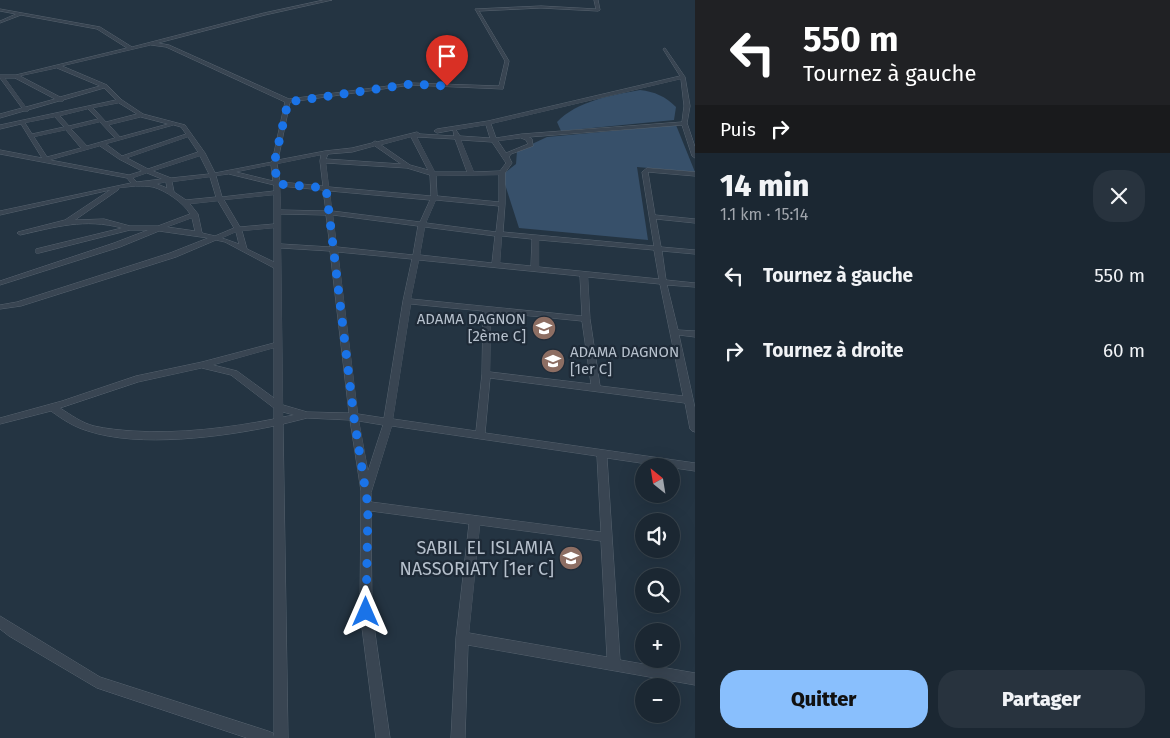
<!DOCTYPE html>
<html lang="fr">
<head>
<meta charset="utf-8">
<style>
	body { margin:0; font-family:"Fira Sans",sans-serif; background:#28333e; color:#f1f3f6; height:100vh; display:flex; flex-direction:column; font-size:19px; white-space:nowrap }
	* { box-sizing:border-box; margin:0 }
	p { font-size:16px; color:#a0a5ac }
	.icon { flex:none; width:28px; height:28px; fill:none; stroke:currentColor; stroke-width:2; stroke-linecap:round; stroke-linejoin:round }
	.map { position:relative; flex:1; overflow:hidden }
	.panel { display:flex; flex-direction:column; background:#1b2732; width:475px }
	.panel>* { flex:none }
	.banner { background:#202124; color:#fff; overflow:hidden }
	.needle { width:32px; rotate:330deg }
	.buttons { position:absolute; left:635px; top:458px; display:grid; gap:10px }
	.buttons a { display:grid; place-items:center; width:45px; height:45px; border-radius:50%; background:#1b2732; box-shadow:0 5px 20px #0002,0 0 0 1px #39444d; font-size:25px }
	.pin { position:absolute; display:grid; place-items:center; width:42px; height:42px; color:#fff; margin:-51px -21px; border-radius:50% 50% 50% 0; rotate:-45deg; box-shadow:0 0 5px #0007 }
	.pin .icon { rotate:45deg }
	.me { position:absolute; width:55px; margin:-28px; rotate:0deg; stroke-linejoin:round; filter:drop-shadow(0 0 4px #0008) }
	.turn { display:flex; align-items:center; gap:18px; height:105px; padding:0 25px; font-size:22px }
	.turn .icon { width:65px; height:65px; stroke-width:2.5 }
	.turn b { display:block; font-size:35px; line-height:42px }
	.then { display:flex; align-items:center; height:48px; padding:0 25px; background:#0003; gap:10px; font-size:19px }
	.round { display:grid; place-items:center; flex:none; width:52px; height:52px; border-radius:20px; background:#28333e }
	.overview { display:flex; align-items:center; justify-content:space-between; height:85px; padding:0 25px }
	h1 { font-size:30px; font-weight:800; line-height:38px }
	.cta { display:flex; gap:10px; margin-top:auto; padding:10px 25px }
	.cta a { flex:1; height:58px; border-radius:20px; background:#89bffd; color:#111; font-size:20px; font-weight:800; line-height:58px; text-align:center }
	.cta a+a { background:#28333e; color:#f1f3f6 }
	ul { padding:0; list-style:none }
	li { display:flex; align-items:center; gap:15px; height:75px; padding:0 25px }
	li div { flex:1 }
	li b { display:block; font-size:19px }
	li em { font-style:normal }
	main { display:flex; flex:1; min-height:0 }
	.map>svg:first-child { display:block }
</style>
</head>
<body>
<main>
<div class="map">
<svg width="695" height="738" viewBox="0 0 695 738">
	<rect width="100%" height="100%" fill="#243442"/>
	<g fill="#37506a">
		<path d="M 640,90 C 655,92 665,96 676,107 L 674,120 L 561,131 L 557,122 C 577,101 612,95 640,90 Z"/>
		<path d="M 676,125 L 695,172 L 637,167 L 648,240 L 519,228 L 502,175 L 516,164 L 517,151 L 547,137 Z"/>
	</g>
	<g fill="none" stroke-linecap="round" stroke-linejoin="round">
		<g stroke="#57636f" stroke-width="1">
			<path id="minor" d="M 324,0 L 332,0 L 265,15 L 158,43 L 169,45 L 289,99 L 411,83 L 499,86 L 505,61 L 475,9 L 541,6 L 596,9 L 594,0 L 598,0 L 600,10 L 598,11 L 541,8 L 479,11 L 509,61 L 503,89 L 411,85 L 290,102 L 278,160 L 325,151 L 352,148 L 372,143 L 375,141 L 377,142 L 417,132 L 420,134 L 454,136 L 453,130 L 437,133 L 434,131 L 437,129 L 488,121 L 680,76 L 663,49 L 665,48 L 685,77 L 690,106 L 687,123 L 695,147 L 695,158 L 692,156 L 682,125 L 529,137 L 532,139 L 533,146 L 511,154 L 509,157 L 512,163 L 505,173 L 505,204 L 503,232 L 654,246 L 642,172 L 647,168 L 695,172 L 695,176 L 648,172 L 655,215 L 695,219 L 695,223 L 656,219 L 661,247 L 695,250 L 695,254 L 662,251 L 666,280 L 695,283 L 695,287 L 667,285 L 678,330 L 695,331 L 695,337 L 679,335 L 695,408 L 695,432 L 692,431 L 690,429 L 685,403 L 490,378 L 485,433 L 695,463 L 695,471 L 607,458 L 620,660 L 695,673 L 695,685 L 468,645 L 465,738 L 451,738 L 456,638 L 469,524 L 371,511 L 372,612 L 390,738 L 376,738 L 360,612 L 361,491 L 350,420 L 307,418 L 283,424 L 288,738 L 247,738 L 97,688 L 9,636 L 0,629 L 0,616 L 100,677 L 268,731 L 273,733 L 274,737 L 274,426 C 222,437 139,448 88,431 C 74,427 62,419 51,411 L 0,424 L 0,418 L 62,401 L 136,376 L 202,362 L 274,343 L 274,268 L 225,242 L 216,240 L 176,257 L 21,306 L 0,309 L 0,305 L 17,302 L 170,253 L 208,238 L 159,231 L 120,247 L 0,285 L 0,281 L 114,243 L 148,230 L 130,230 L 39,253 L 36,253 L 36,249 L 122,228 C 84,218 56,227 20,235 L 17,233 L 18,232 L 65,220 L 110,190 L 0,215 L 0,211 L 131,183 L 127,178 L 0,154 L 0,150 L 42,158 L 21,124 L 0,129 L 0,125 L 116,100 L 104,88 L 63,100 L 63,101 L 59,101 L 28,110 L 28,111 L 24,111 L 0,118 L 0,114 L 22,108 L 0,78 L 0,75 L 16,75 L 127,48 L 97,29 L 21,15 L 0,23 L 0,21 L 16,14 L 0,11 L 0,9 L 100,27 L 132,47 L 264,13 ZM 151,45 L 166,47 L 285,102 L 272,162 L 215,173 L 205,153 L 185,125 L 143,114 L 122,100 L 107,85 L 62,66 ZM 57,68 L 100,86 L 60,97 L 20,76 ZM 5,78 L 15,78 L 55,99 L 26,107 ZM 681,79 L 684,106 L 682,122 L 522,134 L 496,138 L 491,124 ZM 119,103 L 137,114 L 106,122 L 93,108 ZM 88,109 L 98,119 L 69,126 L 60,116 ZM 55,117 L 64,127 L 32,134 L 25,123 ZM 141,117 L 168,124 L 120,137 L 109,125 ZM 100,122 L 115,138 L 87,146 L 71,129 ZM 174,125 L 181,127 L 186,134 L 122,156 L 106,144 ZM 486,125 L 490,138 L 460,136 L 456,130 ZM 66,130 L 81,148 L 47,157 L 34,137 ZM 188,137 L 198,152 L 148,169 L 127,158 ZM 411,137 L 428,170 L 410,165 L 381,145 ZM 417,137 L 455,139 L 467,172 L 435,172 ZM 521,138 L 526,140 L 528,144 L 506,153 L 498,141 ZM 461,140 L 492,142 L 506,163 L 500,171 L 474,172 ZM 100,146 L 119,159 L 142,171 L 129,175 L 50,160 ZM 375,146 L 401,164 L 326,159 L 328,154 L 352,152 ZM 321,155 L 320,161 L 323,186 L 280,182 L 277,164 ZM 200,156 L 209,174 L 171,178 L 153,171 ZM 326,163 L 407,168 L 430,175 L 431,196 L 329,187 ZM 271,165 L 273,181 L 236,172 ZM 147,173 L 162,179 L 137,182 L 133,178 ZM 229,174 L 274,185 L 274,191 L 222,197 L 216,176 ZM 499,175 L 499,202 L 437,196 L 436,176 ZM 210,177 L 216,197 L 186,200 L 174,192 L 172,182 ZM 166,182 L 167,188 L 157,184 ZM 136,186 C 142,186 148,186 153,187 C 165,190 184,203 190,214 L 158,226 L 130,226 L 104,219 L 75,220 L 118,190 L 119,188 ZM 280,186 L 323,190 L 326,211 L 281,210 ZM 330,191 L 430,200 L 420,222 L 332,211 ZM 274,195 L 274,224 L 240,227 L 224,200 ZM 436,200 L 499,206 L 496,232 L 426,223 ZM 218,201 L 234,228 L 215,236 L 202,233 L 198,214 L 190,204 ZM 281,214 L 326,215 L 330,247 L 281,244 ZM 333,215 L 418,226 L 413,255 L 337,247 ZM 192,218 L 195,231 L 167,227 ZM 425,227 L 495,236 L 492,263 L 420,255 ZM 274,228 L 274,262 L 247,249 L 242,231 ZM 236,232 L 239,244 L 222,238 ZM 502,236 L 532,239 L 531,266 L 500,263 ZM 539,240 L 654,250 L 659,279 L 539,267 ZM 281,248 L 330,251 L 349,413 L 307,412 L 283,405 ZM 338,252 L 412,259 L 403,301 L 384,418 L 358,414 ZM 419,260 L 580,276 L 582,316 L 411,299 ZM 588,277 L 660,284 L 683,396 L 600,386 L 590,319 ZM 411,304 L 483,311 L 482,374 L 476,431 L 393,419 ZM 491,312 L 582,321 L 591,384 L 490,372 ZM 274,348 L 274,398 L 237,371 L 213,365 ZM 202,368 L 231,375 L 274,408 L 274,419 C 228,428 180,434 132,431 C 120,430 107,429 94,426 C 82,423 71,415 60,408 L 138,382 ZM 283,412 L 294,415 L 283,417 ZM 359,421 L 383,425 L 368,471 ZM 392,426 L 597,456 L 601,532 L 371,502 L 371,493 ZM 480,525 L 601,541 L 607,657 L 469,633 Z"/>
		</g>
		<use href="#minor" fill="#394552" fill-rule="evenodd"/>
	</g>
	<g fill="none" stroke-linecap="round" stroke-linejoin="round">
		<path stroke="#1a73e8" stroke-width="9" stroke-dasharray="0 16.2" d="M 366,612 L 368,506 L 354,418 L 326,188 L 278,184 L 274,164 L 288,102 L 411,84 L 447,86"/>
	</g>
	<defs>
		<g id="school-disc" transform="scale(1.25)"><circle r="9.5" fill="#8d6e63" stroke="#1e2a37"/><path d="M0-5L7-2L0 1L-7-2ZM-4 1L0 2.5L4 1V4Q0 6-4 4Z" fill="#fff"/></g>
	</defs>
	<g fill-rule="evenodd">
		<use href="#school-disc" x="544" y="328"/>
		<use href="#school-disc" x="553" y="361"/>
		<use href="#school-disc" x="571" y="558"/>
	</g>
	<g text-anchor="middle" dominant-baseline="central" stroke-width="4.5" stroke-linejoin="round" paint-order="stroke">
		<g font-size="15" fill="#b6c0cc" stroke="#1e2a37" text-anchor="end">
			<text x="526" y="319">ADAMA DAGNON<tspan x="526" dy="17">[2ème C]</tspan></text>
			<text x="570" y="352" text-anchor="start">ADAMA DAGNON<tspan x="570" dy="17">[1er C]</tspan></text>
		</g>
		<g font-size="18" fill="#b6c0cc" stroke="#1e2a37" text-anchor="end">
			<text x="554" y="548">SABIL EL ISLAMIA<tspan x="554" dy="21">NASSORIATY [1er C]</tspan></text>
		</g>
	</g>
</svg>
<div class="buttons">
<a><svg class="needle" viewBox="-14 -14 28 28"><path d="M0-13l5 13h-10z" fill="#e53935"/><path d="M0 13l5-13h-10z" fill="#a0a5ac"/></svg></a>
<a><svg class="icon" aria-label="sound" viewBox="0 0 24 24"><path d="M4 9h4l5-4v14l-5-4H4zM17 9q2 3 0 6"/></svg></a>
<a><svg class="icon" aria-label="search" viewBox="0 0 24 24"><circle cx="10" cy="10" r="6"/><path d="M15 15l6 6"/></svg></a>
<a>+</a>
<a>−</a>
</div>
<div class="pin" style="left:447px;top:86px;background:#d93025"><svg class="icon" aria-label="arrive" viewBox="0 0 24 24"><path d="M6 21V4h12l-3 4 3 4H6"/></svg></div>
<svg class="me" style="left:366px;top:612px" viewBox="-20 -20 40 40"><path d="M0-17L14 15 0 8-14 15z" fill="#1a73e8" stroke="#fff" stroke-width="4"/></svg>
</div>
<section class="panel">
<div class="banner">
<div class="turn"><svg class="icon" aria-label="left" viewBox="0 0 24 24"><path d="M17 20v-9H6M10 6l-5 5 5 5"/></svg><div><b>550 m</b>Tournez à gauche</div></div>
<div class="then">Puis<svg class="icon" aria-label="right" viewBox="0 0 24 24"><path d="M7 20v-9h11M14 6l5 5-5 5"/></svg></div>
</div>
<div class="overview"><div><h1>14 min</h1><p>1.1 km · 15:14</p></div><a class="round"><svg class="icon" aria-label="close" viewBox="0 0 24 24"><path d="M6 6l12 12M18 6L6 18"/></svg></a></div>
<ul>
<li><svg class="icon" aria-label="left" viewBox="0 0 24 24"><path d="M17 20v-9H6M10 6l-5 5 5 5"/></svg><div><b>Tournez à gauche</b></div><em>550 m</em></li>
<li><svg class="icon" aria-label="right" viewBox="0 0 24 24"><path d="M7 20v-9h11M14 6l5 5-5 5"/></svg><div><b>Tournez à droite</b></div><em>60 m</em></li>
</ul>
<div class="cta"><a>Quitter</a><a>Partager</a></div>
</section>
</main>
</body>
</html>
